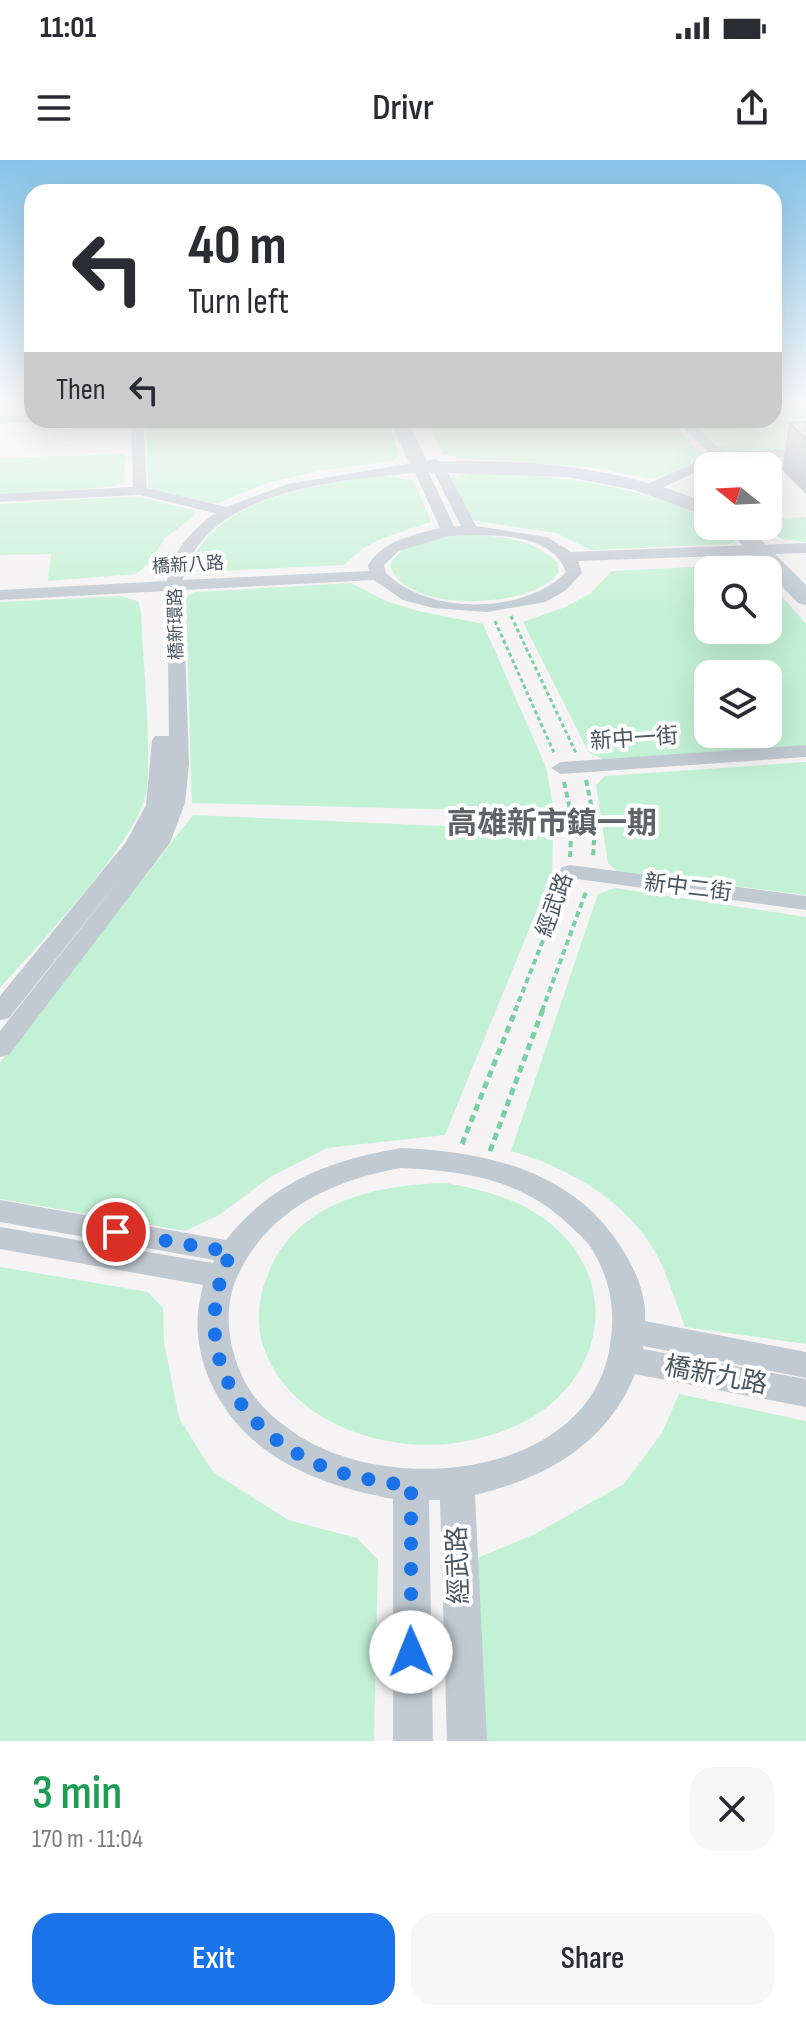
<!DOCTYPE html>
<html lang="en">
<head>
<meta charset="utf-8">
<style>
	body { margin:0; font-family:"Sofia Sans Condensed","Noto Sans TC",sans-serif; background:#f7f7f7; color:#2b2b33; height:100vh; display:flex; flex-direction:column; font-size:30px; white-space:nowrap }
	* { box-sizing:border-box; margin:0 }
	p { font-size:26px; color:#7c7c81 }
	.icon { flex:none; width:44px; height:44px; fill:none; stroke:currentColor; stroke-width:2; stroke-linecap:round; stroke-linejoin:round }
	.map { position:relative; height:1581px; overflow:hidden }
	.details { display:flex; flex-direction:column; background:#fff; flex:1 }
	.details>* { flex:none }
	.hud { position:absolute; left:24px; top:24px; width:758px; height:244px; border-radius:24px; box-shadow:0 8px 32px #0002; background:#fff; color:#2b2b33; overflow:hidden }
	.needle { width:52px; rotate:288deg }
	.controls { position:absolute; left:694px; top:292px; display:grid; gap:16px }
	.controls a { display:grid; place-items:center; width:88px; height:88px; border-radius:16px; background:#fff; box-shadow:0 8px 32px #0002; font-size:40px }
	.pin { position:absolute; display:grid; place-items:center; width:68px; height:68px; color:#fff; margin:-34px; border:4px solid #fff; border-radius:50%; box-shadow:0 2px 8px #0007 }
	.me { position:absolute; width:88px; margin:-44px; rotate:359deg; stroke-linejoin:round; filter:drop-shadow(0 0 6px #0008) }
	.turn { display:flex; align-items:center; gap:28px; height:168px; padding:0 32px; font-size:36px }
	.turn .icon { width:104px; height:104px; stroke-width:2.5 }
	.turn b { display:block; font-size:56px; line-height:68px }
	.then { display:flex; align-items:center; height:76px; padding:0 32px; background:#0003; gap:16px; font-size:30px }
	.round { display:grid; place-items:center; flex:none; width:84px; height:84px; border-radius:24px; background:#f7f7f7 }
	.overview { display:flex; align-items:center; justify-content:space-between; height:136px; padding:0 32px }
	h1 { font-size:48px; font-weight:600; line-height:60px; color:#1e9e55 }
	.button { display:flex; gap:16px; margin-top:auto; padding:16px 32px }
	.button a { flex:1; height:92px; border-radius:24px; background:#1a73e8; color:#fff; font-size:32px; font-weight:600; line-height:92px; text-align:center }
	.button a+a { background:#f7f7f7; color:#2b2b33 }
	.status { display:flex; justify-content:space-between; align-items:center; height:56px; padding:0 40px; background:#fff; direction:ltr }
	.status svg { height:22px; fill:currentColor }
	header { display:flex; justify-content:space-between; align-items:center; height:104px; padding:0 32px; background:#fff; font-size:36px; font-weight:600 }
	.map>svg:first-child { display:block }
</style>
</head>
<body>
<div class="status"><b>11:01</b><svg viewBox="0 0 49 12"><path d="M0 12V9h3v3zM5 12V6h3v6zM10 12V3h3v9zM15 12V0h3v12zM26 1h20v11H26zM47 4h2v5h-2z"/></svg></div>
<header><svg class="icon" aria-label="menu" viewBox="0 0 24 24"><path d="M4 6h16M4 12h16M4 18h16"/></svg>Drivr<svg class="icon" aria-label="share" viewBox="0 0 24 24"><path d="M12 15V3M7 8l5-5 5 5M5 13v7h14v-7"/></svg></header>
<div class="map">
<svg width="806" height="1581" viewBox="0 0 806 1581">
	<rect width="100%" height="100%" fill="#f5f3f3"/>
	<g fill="#c3f1d5" fill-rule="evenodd">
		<path d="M 806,246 L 806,291 L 722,292 L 689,260 L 774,260 L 774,248 Z"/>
		<path d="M 387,260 L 399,294 L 394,301 L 318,311 L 267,323 L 219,343 L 206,343 L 148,328 L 146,260 Z"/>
		<path d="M 425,260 L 670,260 L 703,296 L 699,301 L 655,319 L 588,307 L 459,298 L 444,294 Z"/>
		<path d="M 125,294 L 124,322 L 111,327 L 0,336 L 0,298 Z"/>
		<path d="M 475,312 C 556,315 634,324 708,359 L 708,366 L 721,366 L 738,380 L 729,384 L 591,390 L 556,373 L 471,360 L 451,318 Z"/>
		<path d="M 384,315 L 414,321 L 431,362 L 383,378 L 363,388 L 344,405 L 199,412 L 188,407 C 220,335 313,326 384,315 Z"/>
		<path d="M 122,337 L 145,338 L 196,351 L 193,357 L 165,378 L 149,403 L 136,414 L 48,421 L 51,394 L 0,395 L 0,344 Z"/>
		<path d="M 806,357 L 806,382 L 782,379 L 761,366 L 768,366 L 768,359 Z"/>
		<path d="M 456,375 C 491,375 531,376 557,402 L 559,412 C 533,450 404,454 390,405 C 403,381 431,379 456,375 Z"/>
		<path d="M 734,405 L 757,410 L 708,410 L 708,470 L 768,470 L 768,420 L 806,464 L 806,586 L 605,600 L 589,593 L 523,462 L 565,447 L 591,433 L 612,411 ZM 708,514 L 768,514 L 768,574 L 708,574 Z"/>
		<path d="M 351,423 L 386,441 L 418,451 L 483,464 L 546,607 L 554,652 L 192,643 L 186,437 L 195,432 Z"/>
		<path d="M 121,436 L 138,441 L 141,451 C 143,506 151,575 147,628 C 142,678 35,788 0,828 L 0,442 Z"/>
		<path d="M 806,602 L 806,735 L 618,712 L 608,703 L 596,625 L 605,616 Z"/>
		<path d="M 193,655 L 553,671 L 552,713 L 445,975 L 327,988 L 270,1017 L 219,1055 L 185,1071 L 0,1039 L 0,903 Z"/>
		<path d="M 615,728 L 806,757 L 806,1184 L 685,1167 C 677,1146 670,1123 661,1103 C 633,1044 571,1008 511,991 L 598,734 Z"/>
		<path d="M 446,1023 C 478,1029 509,1036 537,1054 C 601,1094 615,1172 566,1229 C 540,1259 505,1273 467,1281 C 391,1297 286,1264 262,1182 C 256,1161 259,1136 267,1117 C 294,1042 374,1025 446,1023 Z"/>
		<path d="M 0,1107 L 148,1132 L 163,1148 L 164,1182 L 179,1258 L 213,1312 L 288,1360 L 357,1378 L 378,1400 L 374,1581 L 0,1581 Z"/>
		<path d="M 679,1234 L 806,1261 L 806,1581 L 477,1581 L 475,1399 L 535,1374 L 624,1324 L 662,1273 Z"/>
	</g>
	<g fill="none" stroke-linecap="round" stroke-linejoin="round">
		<g stroke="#7ad0a6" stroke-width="3" stroke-dasharray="4 3" stroke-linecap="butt">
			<path d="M 511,456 L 576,593"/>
			<path d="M 495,461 L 555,595"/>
		</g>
		<g stroke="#7ad0a6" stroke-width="4" stroke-dasharray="6 4" stroke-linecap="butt">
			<path d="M 586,620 L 595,664 L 593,698"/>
			<path d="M 564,622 L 572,658 L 570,697"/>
			<path d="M 515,851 L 565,725"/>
			<path d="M 542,851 L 587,729"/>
		</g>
		<g stroke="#7ad0a6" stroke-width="5" stroke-dasharray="7 5" stroke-linecap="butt">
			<path d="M 462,984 L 516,849"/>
			<path d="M 490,991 L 543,849"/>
		</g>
		<g fill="#c1cad2" fill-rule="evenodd">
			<path d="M 32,255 L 36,262 L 0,264 L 0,256 Z"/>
			<path d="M 131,260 L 143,260 L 147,328 L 226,347 L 288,324 L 436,299 L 443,303 L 476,366 L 547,377 L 571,392 L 806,383 L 806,393 L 578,401 L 582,413 L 565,431 L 545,442 L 487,452 L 433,448 L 403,440 L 374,420 L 183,430 L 189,604 L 185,643 L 170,683 L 9,895 L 0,897 L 0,871 L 122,716 L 9,858 L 0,860 L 0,836 L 126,682 L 146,645 L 152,580 L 155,576 L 169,576 L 167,431 L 0,440 L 0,430 L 167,421 C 173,390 190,372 215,353 L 140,335 L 0,342 L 0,334 L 133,327 ZM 426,307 L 431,307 L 461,366 L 454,366 ZM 415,313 L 440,368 C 413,375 384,380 368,405 L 369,411 L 183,420 C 202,330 340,320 415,313 ZM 449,376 C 486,375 551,370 566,412 C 525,455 428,455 386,413 L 384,405 L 399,391 Z"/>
			<path d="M 676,260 L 689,260 L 723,292 L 806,289 L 806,297 L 722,300 L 653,332 L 643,332 L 643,326 L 711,295 Z"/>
			<path d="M 806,585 L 806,597 L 561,614 L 551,608 L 561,602 Z"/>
			<path d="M 570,705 L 806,736 L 806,750 L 562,717 L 559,712 L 562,707 Z"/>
			<path d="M 401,988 C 489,992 576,1011 624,1092 C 636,1111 647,1137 645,1161 L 806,1192 L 806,1218 L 643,1186 L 643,1189 L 806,1219 L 806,1247 L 635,1214 C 607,1284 546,1318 475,1335 L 487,1581 L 447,1581 L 440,1340 L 429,1340 L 433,1581 L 393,1581 L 393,1339 C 317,1325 243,1296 210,1221 C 196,1188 194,1159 203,1125 L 0,1089 L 0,1067 L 213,1103 L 214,1100 L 0,1062 L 0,1040 L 226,1080 C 271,1022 331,1000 401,988 ZM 401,1008 C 464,1011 521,1019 568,1064 C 577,1073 587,1080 593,1091 C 609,1119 615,1145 611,1178 C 597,1321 378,1341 285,1266 C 267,1253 251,1236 242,1216 C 228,1185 223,1149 237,1117 C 267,1050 333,1020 401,1008 Z"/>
		</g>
		<g fill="#c1cbd6" fill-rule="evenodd">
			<path d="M 390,260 L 408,260 L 427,302 C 524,298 618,306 708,344 L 708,357 L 634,330 L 567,317 L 413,312 Z"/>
			<path d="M 724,366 L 747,366 L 806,425 L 806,445 L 798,443 Z"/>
		</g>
	</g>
	<path fill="#b0b2b7" d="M 806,262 L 806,334 L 782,310 L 789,263 Z"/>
	<path fill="#cdcfd5" stroke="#909195" stroke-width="2" d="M 806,262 L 806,279 L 789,263 Z"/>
	<linearGradient id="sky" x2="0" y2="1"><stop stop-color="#85c3ea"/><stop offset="0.52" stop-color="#fafafa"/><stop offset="1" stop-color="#fafafa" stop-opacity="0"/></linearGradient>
	<rect width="806" height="463" fill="url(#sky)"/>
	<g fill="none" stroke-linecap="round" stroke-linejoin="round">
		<path stroke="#1a73e8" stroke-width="14" stroke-dasharray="0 25.2" d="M 116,1072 L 231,1092 C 192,1176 224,1255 305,1298 C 338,1316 375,1321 411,1326 L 411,1492"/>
	</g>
	<g text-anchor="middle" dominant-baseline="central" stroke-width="8" stroke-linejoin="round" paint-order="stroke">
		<g font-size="18" fill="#4a5661" stroke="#fff">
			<text transform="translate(188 405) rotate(-3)">橋新八路</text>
			<text transform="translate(176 464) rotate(-91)">橋新環路</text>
		</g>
		<g font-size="22" fill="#4a5661" stroke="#fff">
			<text transform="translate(634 579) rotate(-4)">新中一街</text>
			<text transform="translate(688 728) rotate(7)">新中二街</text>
			<text transform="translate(555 745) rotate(-70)">經武路</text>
		</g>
		<g font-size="26" fill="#4a5661" stroke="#fff">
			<text transform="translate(716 1216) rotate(11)">橋新九路</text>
			<text transform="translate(459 1405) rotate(-92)">經武路</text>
		</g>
		<g font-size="30" font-weight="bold" fill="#5f6368" stroke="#fff">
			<text x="552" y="664">高雄新市鎮一期</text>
		</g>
	</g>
</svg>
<div class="controls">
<a><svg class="needle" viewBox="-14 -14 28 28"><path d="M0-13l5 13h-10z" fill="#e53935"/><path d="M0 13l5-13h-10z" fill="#7c7c81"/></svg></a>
<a><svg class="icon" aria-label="search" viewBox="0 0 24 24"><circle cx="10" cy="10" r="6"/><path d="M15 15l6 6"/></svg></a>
<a><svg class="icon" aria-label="layers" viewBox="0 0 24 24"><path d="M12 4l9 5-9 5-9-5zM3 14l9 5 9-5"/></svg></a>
</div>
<div class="pin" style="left:116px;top:1072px;background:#d93025"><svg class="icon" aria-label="arrive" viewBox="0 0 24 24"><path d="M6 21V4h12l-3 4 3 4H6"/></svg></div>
<svg class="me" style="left:411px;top:1492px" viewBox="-20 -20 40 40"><circle r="19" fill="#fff"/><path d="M0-13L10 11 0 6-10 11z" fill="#1a73e8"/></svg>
<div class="hud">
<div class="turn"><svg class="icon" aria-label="left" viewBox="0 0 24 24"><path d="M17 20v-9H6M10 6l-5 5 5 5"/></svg><div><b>40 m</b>Turn left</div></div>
<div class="then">Then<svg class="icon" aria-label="left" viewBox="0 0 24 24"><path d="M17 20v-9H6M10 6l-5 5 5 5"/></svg></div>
</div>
</div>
<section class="details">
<div class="overview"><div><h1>3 min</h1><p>170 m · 11:04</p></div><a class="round"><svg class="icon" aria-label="close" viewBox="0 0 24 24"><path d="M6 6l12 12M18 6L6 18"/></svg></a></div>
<div class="button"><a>Exit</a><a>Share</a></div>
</section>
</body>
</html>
